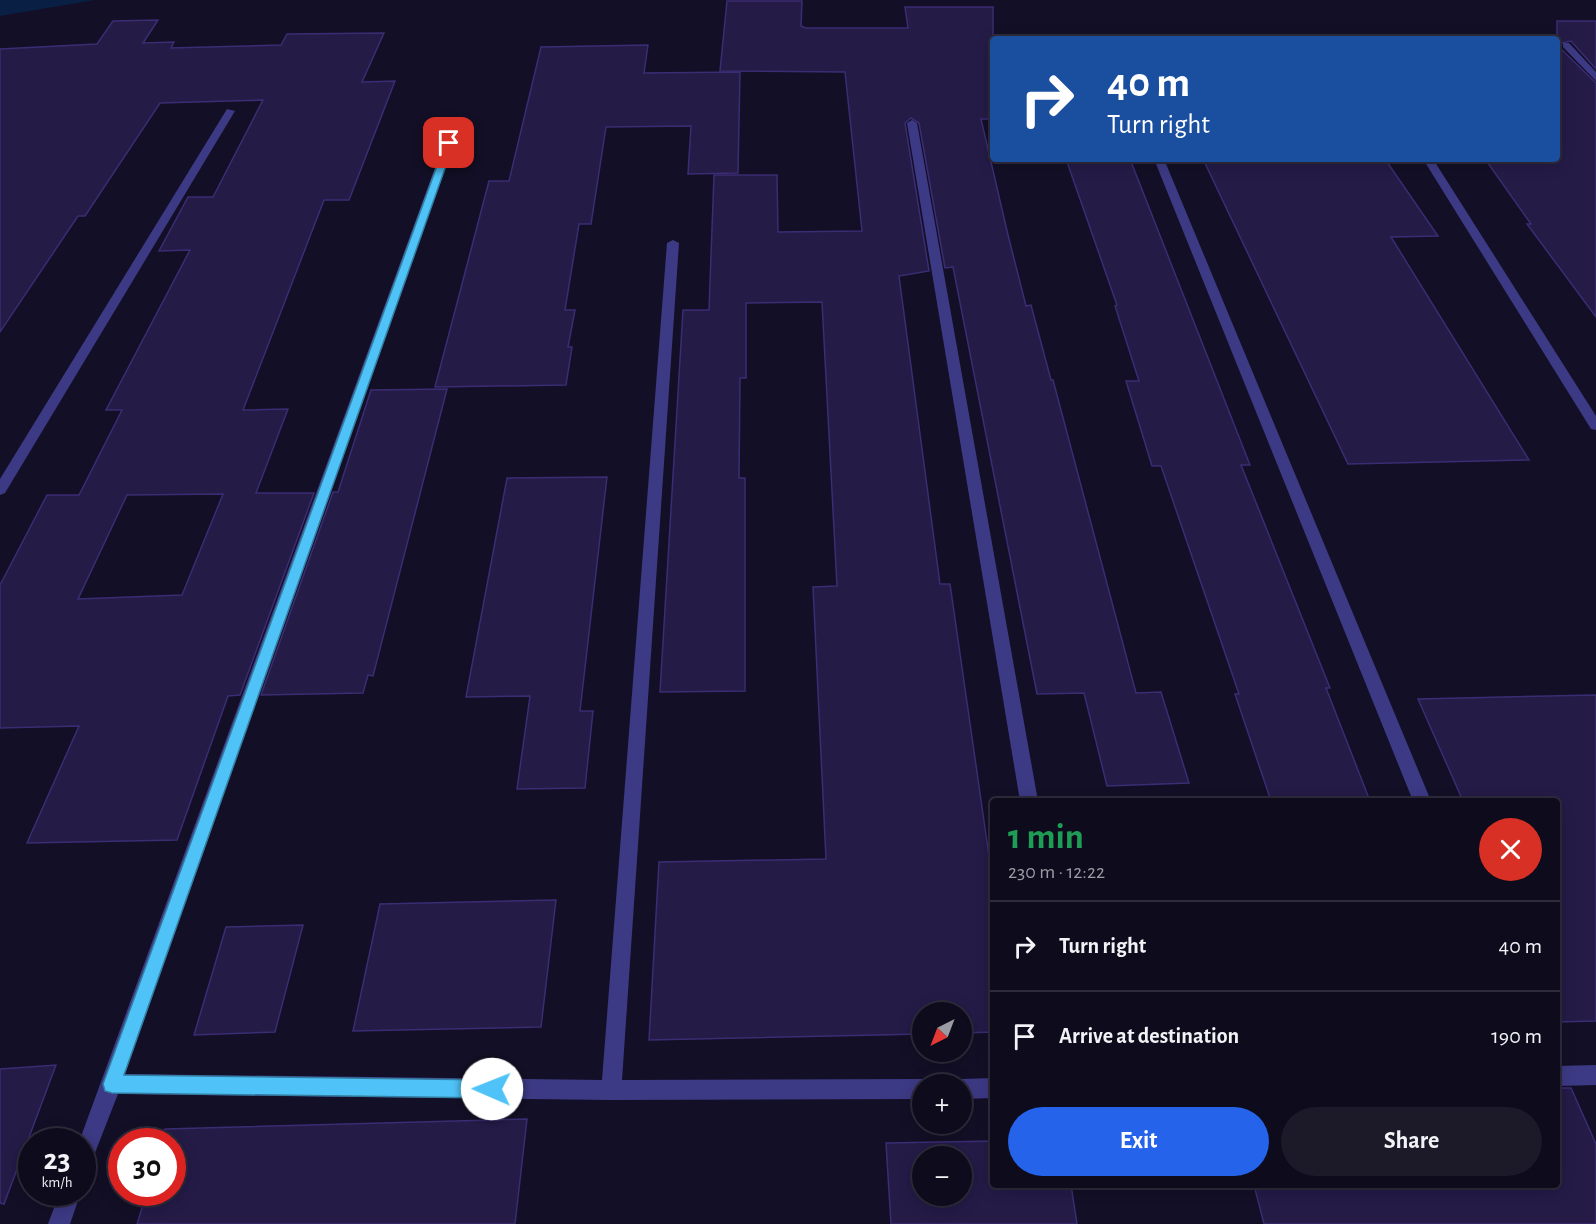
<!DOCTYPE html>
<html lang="en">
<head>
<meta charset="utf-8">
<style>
	body { margin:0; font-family:"Alegreya Sans",sans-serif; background:#1c1929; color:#f1f3f6; height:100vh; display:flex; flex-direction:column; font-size:22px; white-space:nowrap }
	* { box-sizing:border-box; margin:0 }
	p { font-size:20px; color:#9b9ba3 }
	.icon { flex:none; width:33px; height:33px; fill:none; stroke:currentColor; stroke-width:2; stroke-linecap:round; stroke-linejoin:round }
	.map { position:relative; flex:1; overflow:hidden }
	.sheet { position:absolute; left:990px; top:798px; width:570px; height:390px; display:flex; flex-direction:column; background:#0e0b1c; border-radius:6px; box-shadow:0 3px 15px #0003,0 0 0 2px #2e2b3b }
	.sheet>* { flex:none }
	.top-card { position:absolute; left:990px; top:36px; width:570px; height:126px; border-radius:6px; box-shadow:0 3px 15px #0003,0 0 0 2px #2e2b3b; background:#1a4fa0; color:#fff; overflow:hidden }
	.needle { width:39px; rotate:222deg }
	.tools { position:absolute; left:912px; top:1002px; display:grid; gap:12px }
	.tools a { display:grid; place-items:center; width:60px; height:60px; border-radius:50%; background:#0e0b1c; box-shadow:0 3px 15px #0003,0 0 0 2px #2e2b3b; font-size:30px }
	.speed { position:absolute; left:18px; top:1128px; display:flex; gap:12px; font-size:30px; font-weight:700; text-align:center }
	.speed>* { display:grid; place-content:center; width:78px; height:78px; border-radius:50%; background:#0e0b1c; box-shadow:0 3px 15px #0003,0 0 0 2px #2e2b3b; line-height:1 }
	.speed small { font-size:15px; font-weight:400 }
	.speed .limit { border:9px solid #d22; background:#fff; color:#111 }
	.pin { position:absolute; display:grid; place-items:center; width:51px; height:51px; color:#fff; margin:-26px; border-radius:12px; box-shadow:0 3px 9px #0006 }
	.me { position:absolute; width:66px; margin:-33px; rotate:271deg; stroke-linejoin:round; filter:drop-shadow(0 0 4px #0008) }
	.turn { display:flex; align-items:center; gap:21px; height:126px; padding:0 18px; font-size:27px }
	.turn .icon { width:78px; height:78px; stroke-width:2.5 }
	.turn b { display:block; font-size:42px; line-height:51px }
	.round { display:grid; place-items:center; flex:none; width:63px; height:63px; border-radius:32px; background:#1c1929 }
	.head { display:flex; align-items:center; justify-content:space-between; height:102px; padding:0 18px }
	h1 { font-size:36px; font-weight:600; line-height:45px; color:#1e9e55 }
	.action { display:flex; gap:12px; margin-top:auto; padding:12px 18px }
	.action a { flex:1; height:69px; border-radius:36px; background:#2563eb; color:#fff; font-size:24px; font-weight:600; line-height:69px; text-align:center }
	.action a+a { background:#1c1929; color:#f1f3f6 }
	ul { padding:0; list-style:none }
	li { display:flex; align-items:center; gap:18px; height:90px; padding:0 18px; border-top:2px solid #2e2b3b }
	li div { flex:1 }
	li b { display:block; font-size:22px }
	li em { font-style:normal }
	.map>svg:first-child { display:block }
</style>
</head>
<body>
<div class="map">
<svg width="1596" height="1224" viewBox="0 0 1596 1224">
	<rect width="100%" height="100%" fill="#130f26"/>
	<path fill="#0a1f44" d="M 0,0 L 95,0 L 0,16 Z"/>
	<g fill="#241b47" stroke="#3b2d73" stroke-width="1.5" fill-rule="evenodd">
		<path d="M 727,1 L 802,1 L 801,26 L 806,28 L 908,28 L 905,7 L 993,7 L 993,119 L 981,119 L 1008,235 L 1026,306 L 1031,305 L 1051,380 L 1053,380 L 1136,693 L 1161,692 L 1189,783 L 1107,786 L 1084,693 L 1037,694 L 953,267 L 945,268 L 919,123 L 911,118 L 905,123 L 929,271 L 899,276 L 940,584 L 950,584 L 989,856 L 993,856 L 993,1032 L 962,1033 L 962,1012 L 922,1012 L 922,1034 L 649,1040 L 659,862 L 826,859 L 813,587 L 837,586 L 822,302 L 746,303 L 746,378 L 740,378 L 739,478 L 745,478 L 745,691 L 660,692 L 683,310 L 709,310 L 714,175 L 777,175 L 778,232 L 862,231 L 845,72 L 720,71 Z"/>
		<path d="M 158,20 L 143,43 L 174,42 L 171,48 L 281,45 L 287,34 L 384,33 L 362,82 L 395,81 L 349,200 L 324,200 L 243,410 L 288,409 L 256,493 L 314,493 L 240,695 L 228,696 L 177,840 L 27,843 L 79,726 L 0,728 L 0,585 L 47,495 L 79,495 L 122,410 L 106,410 L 190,250 L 159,251 L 188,197 L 213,197 L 263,100 L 160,103 L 85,216 L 78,216 L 0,332 L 0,49 L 97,44 L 113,21 ZM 223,494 L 182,595 L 78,599 L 127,495 Z"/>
		<path d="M 1557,21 L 1596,21 L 1596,69 L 1571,41 L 1561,43 L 1561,49 L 1596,83 L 1596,317 L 1527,224 L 1531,224 L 1485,159 L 1557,159 Z"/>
		<path d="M 648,45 L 644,73 L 740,72 L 738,173 L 688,174 L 691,126 L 606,127 L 591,224 L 579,224 L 565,310 L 575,310 L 568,347 L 572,347 L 566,385 L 435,387 L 489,181 L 509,181 L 541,47 Z"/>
		<path d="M 1066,159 L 1130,159 L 1250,465 L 1241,465 L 1330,688 L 1326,688 L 1370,801 L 1271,801 L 1235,694 L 1239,694 L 1161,466 L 1152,466 L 1126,381 L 1139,381 L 1115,306 L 1117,305 Z"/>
		<path d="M 1203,159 L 1385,159 L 1438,236 L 1391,237 L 1529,460 L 1348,464 Z"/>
		<path d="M 447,389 L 373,676 L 368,675 L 363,693 L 261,695 L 333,492 L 338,492 L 371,390 Z"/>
		<path d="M 607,477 L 580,711 L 593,711 L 585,788 L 517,789 L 530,696 L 466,697 L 507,478 Z"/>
		<path d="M 1596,695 L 1596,1021 L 1557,1022 L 1557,801 L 1463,801 L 1418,699 Z"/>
		<path d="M 556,900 L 541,1027 L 353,1031 L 380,904 Z"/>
		<path d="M 303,925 L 275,1032 L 194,1035 L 226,927 Z"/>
		<path d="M 56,1065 L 4,1204 L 0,1203 L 0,1069 Z"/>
		<path d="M 1557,1088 L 1571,1088 L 1596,1144 L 1596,1224 L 1264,1224 L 1254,1185 L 1557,1185 Z"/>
		<path d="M 527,1119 L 515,1224 L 137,1224 L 147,1192 L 172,1192 L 172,1142 L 162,1142 L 165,1129 Z"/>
		<path d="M 993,1141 L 993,1185 L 1071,1185 L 1077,1224 L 891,1224 L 886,1143 ZM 922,1156 L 962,1156 L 962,1196 L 922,1196 Z"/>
	</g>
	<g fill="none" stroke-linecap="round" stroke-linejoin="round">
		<g fill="#3d3a85" fill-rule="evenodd">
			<path d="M 1351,35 L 1356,39 L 1347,39 Z"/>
			<path d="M 227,109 L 235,111 L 5,493 L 0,495 L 0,479 Z"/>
			<path d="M 1423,159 L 1433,159 L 1596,416 L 1596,430 L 1591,429 Z"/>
		</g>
		<g fill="#3d3a85" fill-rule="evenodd">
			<path d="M 1563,43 L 1569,43 L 1596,72 L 1596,81 L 1563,47 Z"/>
			<path d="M 912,120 L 917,123 L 1038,801 L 1020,801 L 907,123 Z"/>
			<path d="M 449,140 L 454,143 L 125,1074 L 602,1080 L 667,243 L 673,240 L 679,243 L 622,1080 L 922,1079 L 930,1084 L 922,1084 L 922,1099 L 611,1100 L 118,1094 L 89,1168 L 82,1171 L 82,1142 L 79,1142 L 444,143 Z"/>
			<path d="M 1154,159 L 1164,159 L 1431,801 L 1413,801 Z"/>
			<path d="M 1596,1065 L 1596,1085 L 1557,1086 L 1557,1066 Z"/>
			<path d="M 993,1078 L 993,1098 L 962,1099 L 962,1084 L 954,1084 L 962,1079 Z"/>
			<path d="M 60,1192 L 81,1192 L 70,1224 L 48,1224 Z"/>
		</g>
	</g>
	<path fill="#4fc3f7" stroke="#337fa1" stroke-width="1.5" d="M 446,141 L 454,143 L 124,1075 L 492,1080 L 499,1082 L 501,1089 L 499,1095 L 492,1098 L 112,1093 L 105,1091 L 103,1084 Z"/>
</svg>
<div class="tools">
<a><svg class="needle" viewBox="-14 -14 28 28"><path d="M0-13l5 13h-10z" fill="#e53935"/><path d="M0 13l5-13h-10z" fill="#9b9ba3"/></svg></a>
<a>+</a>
<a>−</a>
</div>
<div class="speed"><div>23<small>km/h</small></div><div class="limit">30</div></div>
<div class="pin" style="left:449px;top:143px;background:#d93025"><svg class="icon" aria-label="arrive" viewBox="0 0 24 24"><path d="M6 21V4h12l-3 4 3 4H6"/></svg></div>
<svg class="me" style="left:492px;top:1089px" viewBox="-20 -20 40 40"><circle r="19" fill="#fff"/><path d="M0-13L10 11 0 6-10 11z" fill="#4fc3f7"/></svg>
<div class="top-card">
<div class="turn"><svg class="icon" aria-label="right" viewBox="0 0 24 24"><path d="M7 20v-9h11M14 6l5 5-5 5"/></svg><div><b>40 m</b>Turn right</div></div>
</div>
<section class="sheet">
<div class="head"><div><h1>1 min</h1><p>230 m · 12:22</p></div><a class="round" style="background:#d93025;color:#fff"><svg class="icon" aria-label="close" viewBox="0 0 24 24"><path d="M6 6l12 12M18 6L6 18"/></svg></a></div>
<ul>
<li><svg class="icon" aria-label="right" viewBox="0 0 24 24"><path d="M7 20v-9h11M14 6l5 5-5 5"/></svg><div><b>Turn right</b></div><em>40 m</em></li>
<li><svg class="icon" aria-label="arrive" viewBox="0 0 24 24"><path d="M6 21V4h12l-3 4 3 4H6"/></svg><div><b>Arrive at destination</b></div><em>190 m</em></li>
</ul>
<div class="action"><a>Exit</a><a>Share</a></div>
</section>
</div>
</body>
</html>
